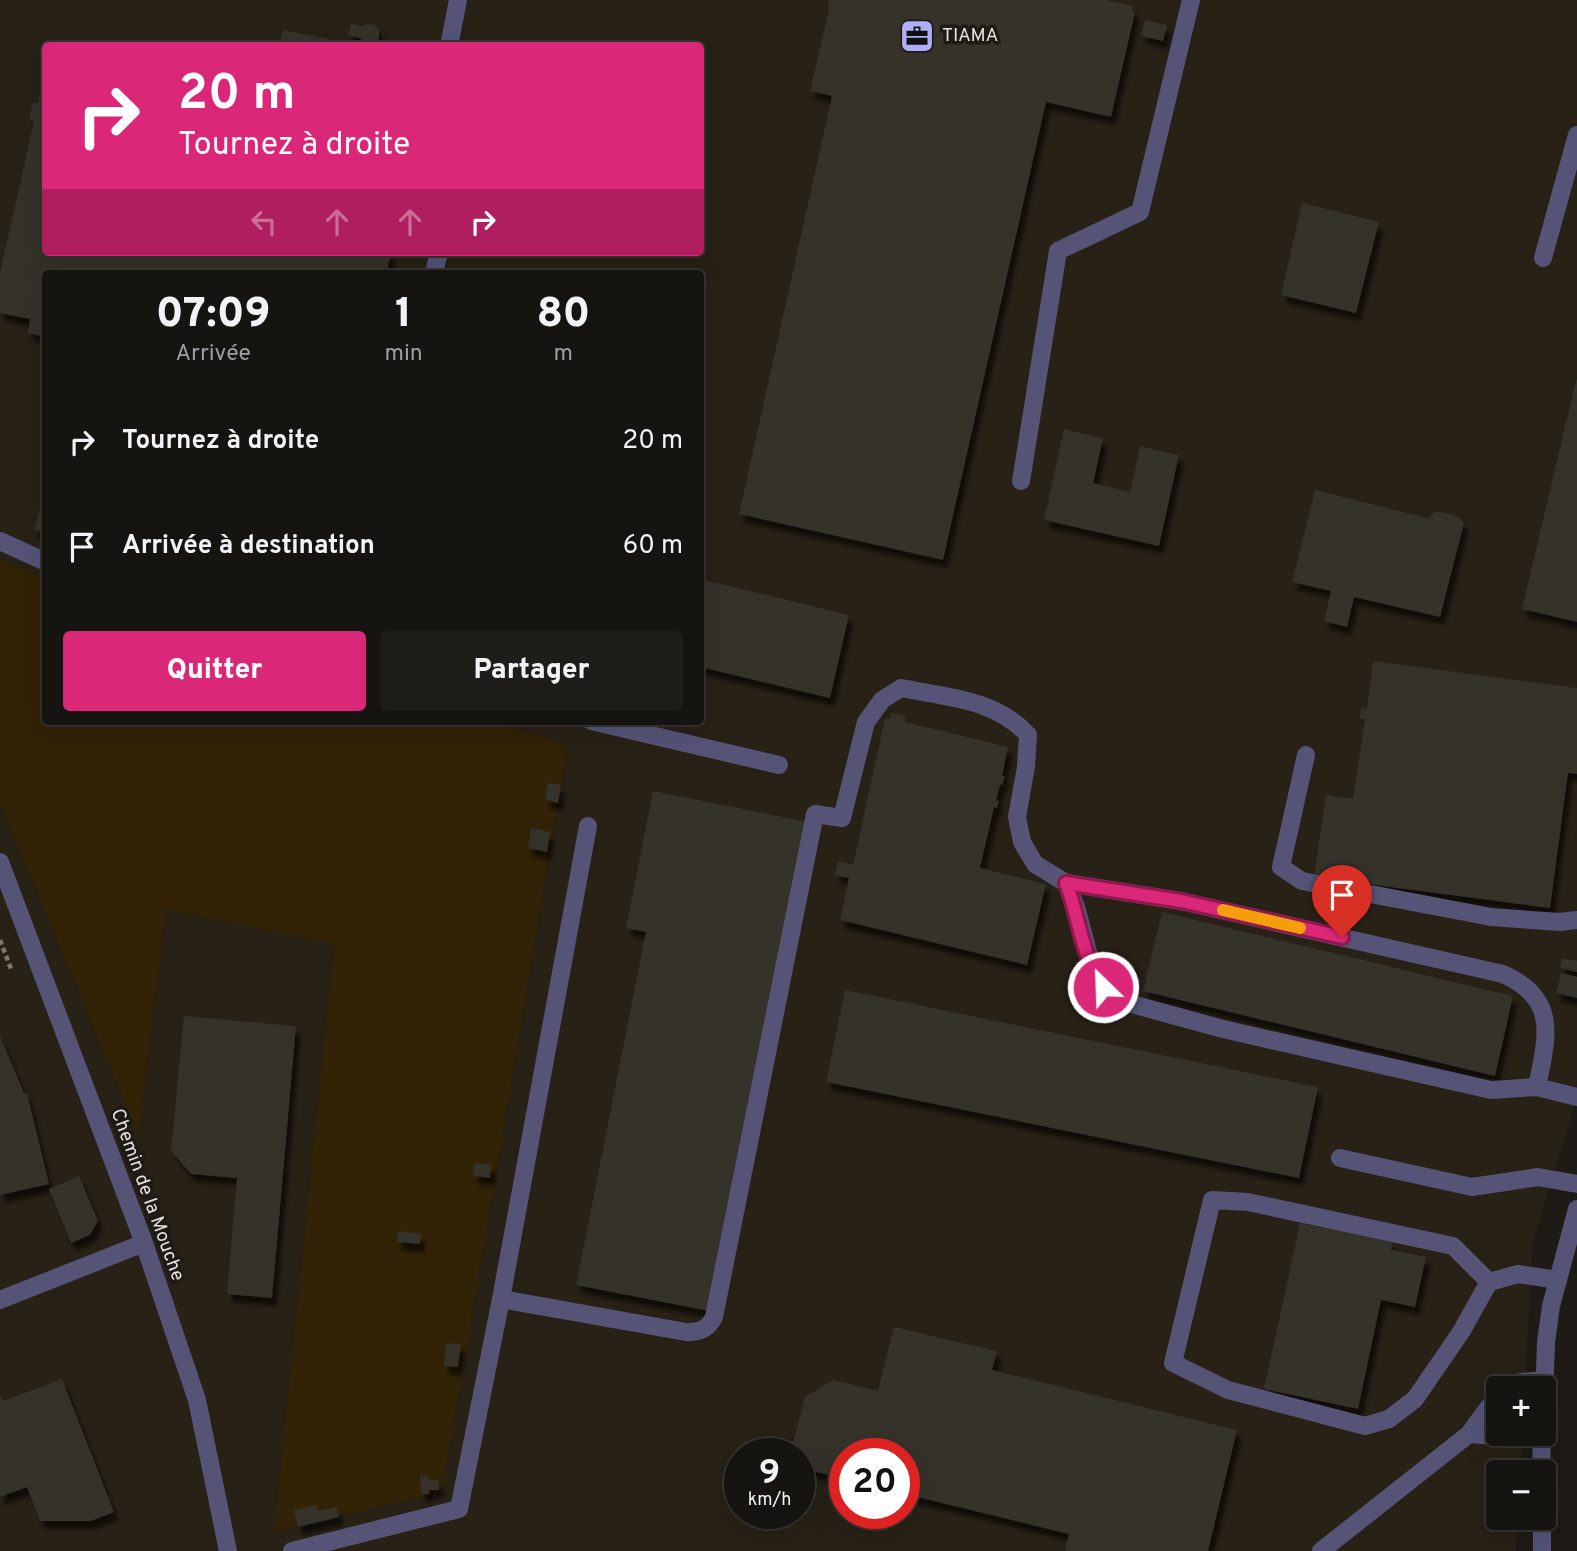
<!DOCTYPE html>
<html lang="fr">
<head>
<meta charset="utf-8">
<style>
	body { margin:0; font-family:Overpass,sans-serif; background:#1f1d19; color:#f1f3f6; height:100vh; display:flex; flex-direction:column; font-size:26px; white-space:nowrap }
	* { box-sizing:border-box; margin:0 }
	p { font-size:23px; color:#9e9e9f }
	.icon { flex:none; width:38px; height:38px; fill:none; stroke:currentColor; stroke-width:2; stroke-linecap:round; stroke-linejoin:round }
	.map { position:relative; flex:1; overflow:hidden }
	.details { position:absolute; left:42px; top:270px; width:662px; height:455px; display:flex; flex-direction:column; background:#161410; border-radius:7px; box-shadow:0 7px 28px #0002,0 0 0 2px #353330 }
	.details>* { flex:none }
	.banner { position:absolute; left:42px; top:42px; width:662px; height:214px; border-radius:7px; box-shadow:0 7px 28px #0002,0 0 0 2px #353330; background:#db2777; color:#fff; overflow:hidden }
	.fabs { position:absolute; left:1486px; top:1376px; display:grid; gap:14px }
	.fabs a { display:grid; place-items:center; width:70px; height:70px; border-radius:7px; background:#161410; box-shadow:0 7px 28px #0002,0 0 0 2px #353330; font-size:35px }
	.speed { position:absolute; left:724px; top:1438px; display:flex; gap:14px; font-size:35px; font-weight:700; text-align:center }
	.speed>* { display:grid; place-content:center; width:91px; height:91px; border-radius:50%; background:#161410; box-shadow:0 7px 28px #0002,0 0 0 2px #353330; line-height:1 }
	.speed small { font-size:18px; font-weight:400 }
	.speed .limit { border:10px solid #d22; background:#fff; color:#111 }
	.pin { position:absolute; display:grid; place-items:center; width:60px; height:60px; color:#fff; margin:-72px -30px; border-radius:50% 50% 50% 0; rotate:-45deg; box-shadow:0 0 7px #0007 }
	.pin .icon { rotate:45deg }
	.me { position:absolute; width:77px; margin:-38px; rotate:336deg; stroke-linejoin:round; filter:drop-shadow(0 0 5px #0008) }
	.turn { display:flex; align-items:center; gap:24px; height:147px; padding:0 21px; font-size:32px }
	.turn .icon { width:91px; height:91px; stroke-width:2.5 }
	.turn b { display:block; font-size:49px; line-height:60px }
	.lanes { display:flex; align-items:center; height:66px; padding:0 21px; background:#0003; justify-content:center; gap:35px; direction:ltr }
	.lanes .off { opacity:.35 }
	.eta { display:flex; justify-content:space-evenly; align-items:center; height:119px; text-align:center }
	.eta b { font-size:42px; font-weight:800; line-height:49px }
	.cta { display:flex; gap:14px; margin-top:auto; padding:14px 21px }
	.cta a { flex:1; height:80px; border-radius:7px; background:#db2777; color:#fff; font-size:28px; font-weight:800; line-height:80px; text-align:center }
	.cta a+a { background:#1f1d19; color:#f1f3f6 }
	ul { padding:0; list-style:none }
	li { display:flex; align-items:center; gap:21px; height:105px; padding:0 21px }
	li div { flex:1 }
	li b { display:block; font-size:26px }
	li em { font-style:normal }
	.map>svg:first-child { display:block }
</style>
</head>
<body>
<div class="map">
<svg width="1577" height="1551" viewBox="0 0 1577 1551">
	<defs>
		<filter id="shadow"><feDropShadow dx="4.5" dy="8" stdDeviation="2" flood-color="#0009"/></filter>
	</defs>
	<rect width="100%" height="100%" fill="#1e1a15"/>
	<path fill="#282116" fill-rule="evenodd" d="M 0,0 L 1577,0 L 1577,1097 L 1532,1245 L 1525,1388 L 1498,1388 L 1498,1433 L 1523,1433 L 1521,1472 L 1498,1472 L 1498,1517 L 1518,1517 L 1516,1551 L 0,1551 L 0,803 L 138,1132 L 166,909 L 334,943 L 275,1532 L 441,1492 L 568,744 L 488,721 L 700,721 L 700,273 L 46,273 L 45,580 L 0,559 ZM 46,46 L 700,46 L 700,252 L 46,252 ZM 740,1454 L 800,1454 L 800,1514 L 740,1514 ZM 845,1454 L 905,1454 L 905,1514 L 845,1514 Z"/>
	<path fill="#322206" d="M 0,559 L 45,580 L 46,721 L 488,721 L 568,744 L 442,1492 L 274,1532 L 334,944 L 166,909 L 138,1134 L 0,803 Z"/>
	<g fill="#34302a" filter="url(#shadow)">
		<path d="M 828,0 L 1105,0 L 1133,6 L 1132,11 L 1135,12 L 1111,117 L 1046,102 L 943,560 L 739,514 L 832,96 L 810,91 L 829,9 Z"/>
		<path d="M 1145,20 L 1167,25 L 1163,41 L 1141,36 Z"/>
		<path d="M 351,24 L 362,26 L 368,24 L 375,25 L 379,30 L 379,39 L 371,44 L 365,43 L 360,38 L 348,35 Z"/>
		<path d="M 283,30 L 328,39 L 327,46 L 279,46 Z"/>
		<path d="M 117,39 L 140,44 L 140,46 L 116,46 Z"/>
		<path d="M 44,73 L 46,252 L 391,252 L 387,273 L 46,273 L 46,337 L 28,333 L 30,319 L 0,313 L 0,273 L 34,121 L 29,119 L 33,103 L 38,103 Z"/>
		<path d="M 1302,203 L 1379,222 L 1356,313 L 1281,295 Z"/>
		<path d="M 1576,380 L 1577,381 L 1577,622 L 1522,609 Z"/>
		<path d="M 1064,429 L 1103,438 L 1093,483 L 1130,492 L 1140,446 L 1179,455 L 1159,546 L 1044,520 Z"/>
		<path d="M 45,490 L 46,490 L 46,533 L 34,530 Z"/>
		<path d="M 1315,490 L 1430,519 L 1431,515 L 1436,511 L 1457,516 L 1464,523 L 1440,617 L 1354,597 L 1347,627 L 1324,621 L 1331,591 L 1292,582 Z"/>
		<path d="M 700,579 L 849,615 L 830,698 L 700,667 Z"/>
		<path d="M 1373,661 L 1577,688 L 1577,774 L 1568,773 L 1550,908 L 1314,877 L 1326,795 L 1353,799 L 1365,719 L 1360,719 L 1361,708 L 1367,709 Z"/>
		<path d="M 891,713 L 906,716 L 905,722 L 1008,747 L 1002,776 L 1005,776 L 1002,785 L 1000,785 L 996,800 L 999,801 L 997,808 L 994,807 L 980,868 L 1046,884 L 1027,965 L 840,920 L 849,878 L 835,875 L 838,861 L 853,865 L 885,718 L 890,719 Z"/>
		<path d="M 548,783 L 561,785 L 558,803 L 545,800 Z"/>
		<path d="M 653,791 L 808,822 L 709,1311 L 576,1285 L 646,932 L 626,928 Z"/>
		<path d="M 531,828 L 550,832 L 547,852 L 528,848 Z"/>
		<path d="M 1162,912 L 1513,996 L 1495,1076 L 1143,991 Z"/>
		<path d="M 1562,958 L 1577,961 L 1577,972 L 1560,968 Z"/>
		<path d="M 1561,973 L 1577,977 L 1577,998 L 1556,993 Z"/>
		<path d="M 845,990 L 1318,1087 L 1299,1178 L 826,1082 Z"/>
		<path d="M 184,1016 L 296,1026 L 272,1298 L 227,1294 L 237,1178 L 191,1174 L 171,1151 Z"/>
		<path d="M 0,1036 L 24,1093 L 27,1093 L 49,1184 L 0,1195 Z"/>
		<path d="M 475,1163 L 492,1164 L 490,1178 L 473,1176 Z"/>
		<path d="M 79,1176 L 98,1221 L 90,1235 L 71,1243 L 49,1189 Z"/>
		<path d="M 1300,1223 L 1393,1242 L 1391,1250 L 1426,1257 L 1415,1307 L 1381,1300 L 1358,1409 L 1264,1389 Z"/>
		<path d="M 398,1231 L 421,1234 L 420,1244 L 397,1242 Z"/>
		<path d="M 894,1327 L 997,1351 L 992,1370 L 1237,1430 L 1208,1551 L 1065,1551 L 1069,1534 L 905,1494 L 905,1454 L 845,1454 L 845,1479 L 800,1468 L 800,1454 L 790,1454 L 805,1397 L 833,1380 L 878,1391 Z"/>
		<path d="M 446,1343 L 461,1344 L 458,1367 L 444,1366 Z"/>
		<path d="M 62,1379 L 114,1512 L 91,1521 L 40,1521 L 27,1487 L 0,1497 L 0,1394 L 3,1401 Z"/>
		<path d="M 420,1475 L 429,1476 L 428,1480 L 439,1480 L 439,1490 L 429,1490 L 429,1494 L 421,1494 Z"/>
		<path d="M 317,1505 L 318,1511 L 337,1507 L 339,1517 L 298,1527 L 294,1510 Z"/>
	</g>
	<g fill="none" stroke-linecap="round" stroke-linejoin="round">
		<path stroke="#7c7974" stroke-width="4.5" stroke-dasharray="5 3.5" stroke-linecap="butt" d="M 0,940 L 11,969"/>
		<g stroke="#555477" stroke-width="18">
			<path d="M 449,46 L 458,0"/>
			<path d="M 434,273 L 439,252"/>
			<path d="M 1021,481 L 1058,251 L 1140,212 L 1191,0"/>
			<path d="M 0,541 L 46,562"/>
			<path d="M 591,721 L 779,765"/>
			<path d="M 1306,755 L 1281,867 L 1302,881 L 1491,917 L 1559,922 L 1577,920"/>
			<path d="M 1066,883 L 1181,901 L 1503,974 C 1559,999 1547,1037 1537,1087"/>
			<path d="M 1340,1158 L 1472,1187 L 1538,1177 L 1577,1184"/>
			<path d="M 1489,1282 L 1453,1246 L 1248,1202 L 1212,1200 L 1173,1363 L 1228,1390 L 1365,1426 L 1389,1419 L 1415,1399 L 1461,1332 L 1489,1282 L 1518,1274 L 1558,1280"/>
			<path d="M 501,1299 L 686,1332 C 699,1333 708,1329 714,1317 L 815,814 L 842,818 L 866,722 L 882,700 L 901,688 C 946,697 996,699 1028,735 L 1026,767 L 1017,817 L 1022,842 L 1035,864 L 1066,883 L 1076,907 L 1094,974 L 1103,987 L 1128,1003 L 1223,1029 L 1491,1090 L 1537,1087 L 1577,1097"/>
			<path d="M 0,1300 L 144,1243"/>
			<path d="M 292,1551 L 459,1509 L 501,1299 L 588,826"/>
		</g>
		<g stroke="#555477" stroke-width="18">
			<path d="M 1543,258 L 1577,135"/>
			<path d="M 1513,1388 L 1521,1382 L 1544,1380"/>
			<path d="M 1469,1434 L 1542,1440"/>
			<path d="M 1321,1551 L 1469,1434 L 1488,1408 L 1498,1400"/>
		</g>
		<g stroke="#555477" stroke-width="18">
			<path d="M 0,862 L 144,1243 L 197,1400 L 228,1551"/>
			<path d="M 1544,1400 L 1546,1342 L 1551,1306 L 1577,1209"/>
			<path d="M 1541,1472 L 1542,1433"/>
			<path d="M 1542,1517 L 1542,1551"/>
		</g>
	</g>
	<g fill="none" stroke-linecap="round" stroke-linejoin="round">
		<g stroke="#8e194d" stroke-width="18">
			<path id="route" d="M 1103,987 C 1082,958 1079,916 1066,883 L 1181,901 L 1342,937"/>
		</g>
		<use href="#route" stroke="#db2777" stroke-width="12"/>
		<path stroke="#f59e0b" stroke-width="12" d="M 1223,910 L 1300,928"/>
	</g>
	<defs>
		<g id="office-square" transform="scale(1.75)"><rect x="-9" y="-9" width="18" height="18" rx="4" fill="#b0aefa" stroke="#1e1a15"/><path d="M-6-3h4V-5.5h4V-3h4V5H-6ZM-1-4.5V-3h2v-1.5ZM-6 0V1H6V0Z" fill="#111"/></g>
	</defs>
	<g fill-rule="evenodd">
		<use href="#office-square" x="917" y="36"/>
	</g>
	<g text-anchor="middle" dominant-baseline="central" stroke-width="7" stroke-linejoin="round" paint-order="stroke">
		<g font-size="19" fill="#e5e3df" stroke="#1e1a15" text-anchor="start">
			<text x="942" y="36">TIAMA</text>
		</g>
		<g font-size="19" fill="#e5e3df" stroke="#1e1a15">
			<text transform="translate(147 1195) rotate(70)">Chemin de la Mouche</text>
		</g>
	</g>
</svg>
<div class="fabs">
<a>+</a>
<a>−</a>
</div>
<div class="speed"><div>9<small>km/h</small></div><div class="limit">20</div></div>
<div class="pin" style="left:1342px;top:937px;background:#d93025"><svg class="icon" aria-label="arrive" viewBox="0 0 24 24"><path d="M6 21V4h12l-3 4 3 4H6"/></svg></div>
<svg class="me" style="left:1103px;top:987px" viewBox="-20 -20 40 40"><circle r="17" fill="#db2777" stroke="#fff" stroke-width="3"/><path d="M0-11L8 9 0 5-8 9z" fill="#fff"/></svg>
<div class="banner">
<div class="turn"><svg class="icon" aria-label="right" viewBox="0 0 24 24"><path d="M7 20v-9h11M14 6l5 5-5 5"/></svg><div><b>20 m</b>Tournez à droite</div></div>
<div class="lanes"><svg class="icon off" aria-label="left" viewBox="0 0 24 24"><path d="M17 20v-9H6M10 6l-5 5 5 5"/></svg><svg class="icon off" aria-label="ahead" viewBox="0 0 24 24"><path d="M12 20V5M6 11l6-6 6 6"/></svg><svg class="icon off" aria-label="ahead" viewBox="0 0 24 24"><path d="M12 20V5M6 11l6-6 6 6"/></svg><svg class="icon" aria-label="right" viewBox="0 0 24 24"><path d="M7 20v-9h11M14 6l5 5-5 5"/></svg></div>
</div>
<section class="details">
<div class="eta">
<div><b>07:09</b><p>Arrivée</p></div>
<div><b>1</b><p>min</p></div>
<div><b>80</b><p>m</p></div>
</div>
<ul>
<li><svg class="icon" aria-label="right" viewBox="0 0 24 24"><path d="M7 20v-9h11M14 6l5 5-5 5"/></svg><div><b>Tournez à droite</b></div><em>20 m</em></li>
<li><svg class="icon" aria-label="arrive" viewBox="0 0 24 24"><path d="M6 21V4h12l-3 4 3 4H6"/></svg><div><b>Arrivée à destination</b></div><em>60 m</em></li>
</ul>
<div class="cta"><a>Quitter</a><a>Partager</a></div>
</section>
</div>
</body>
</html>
